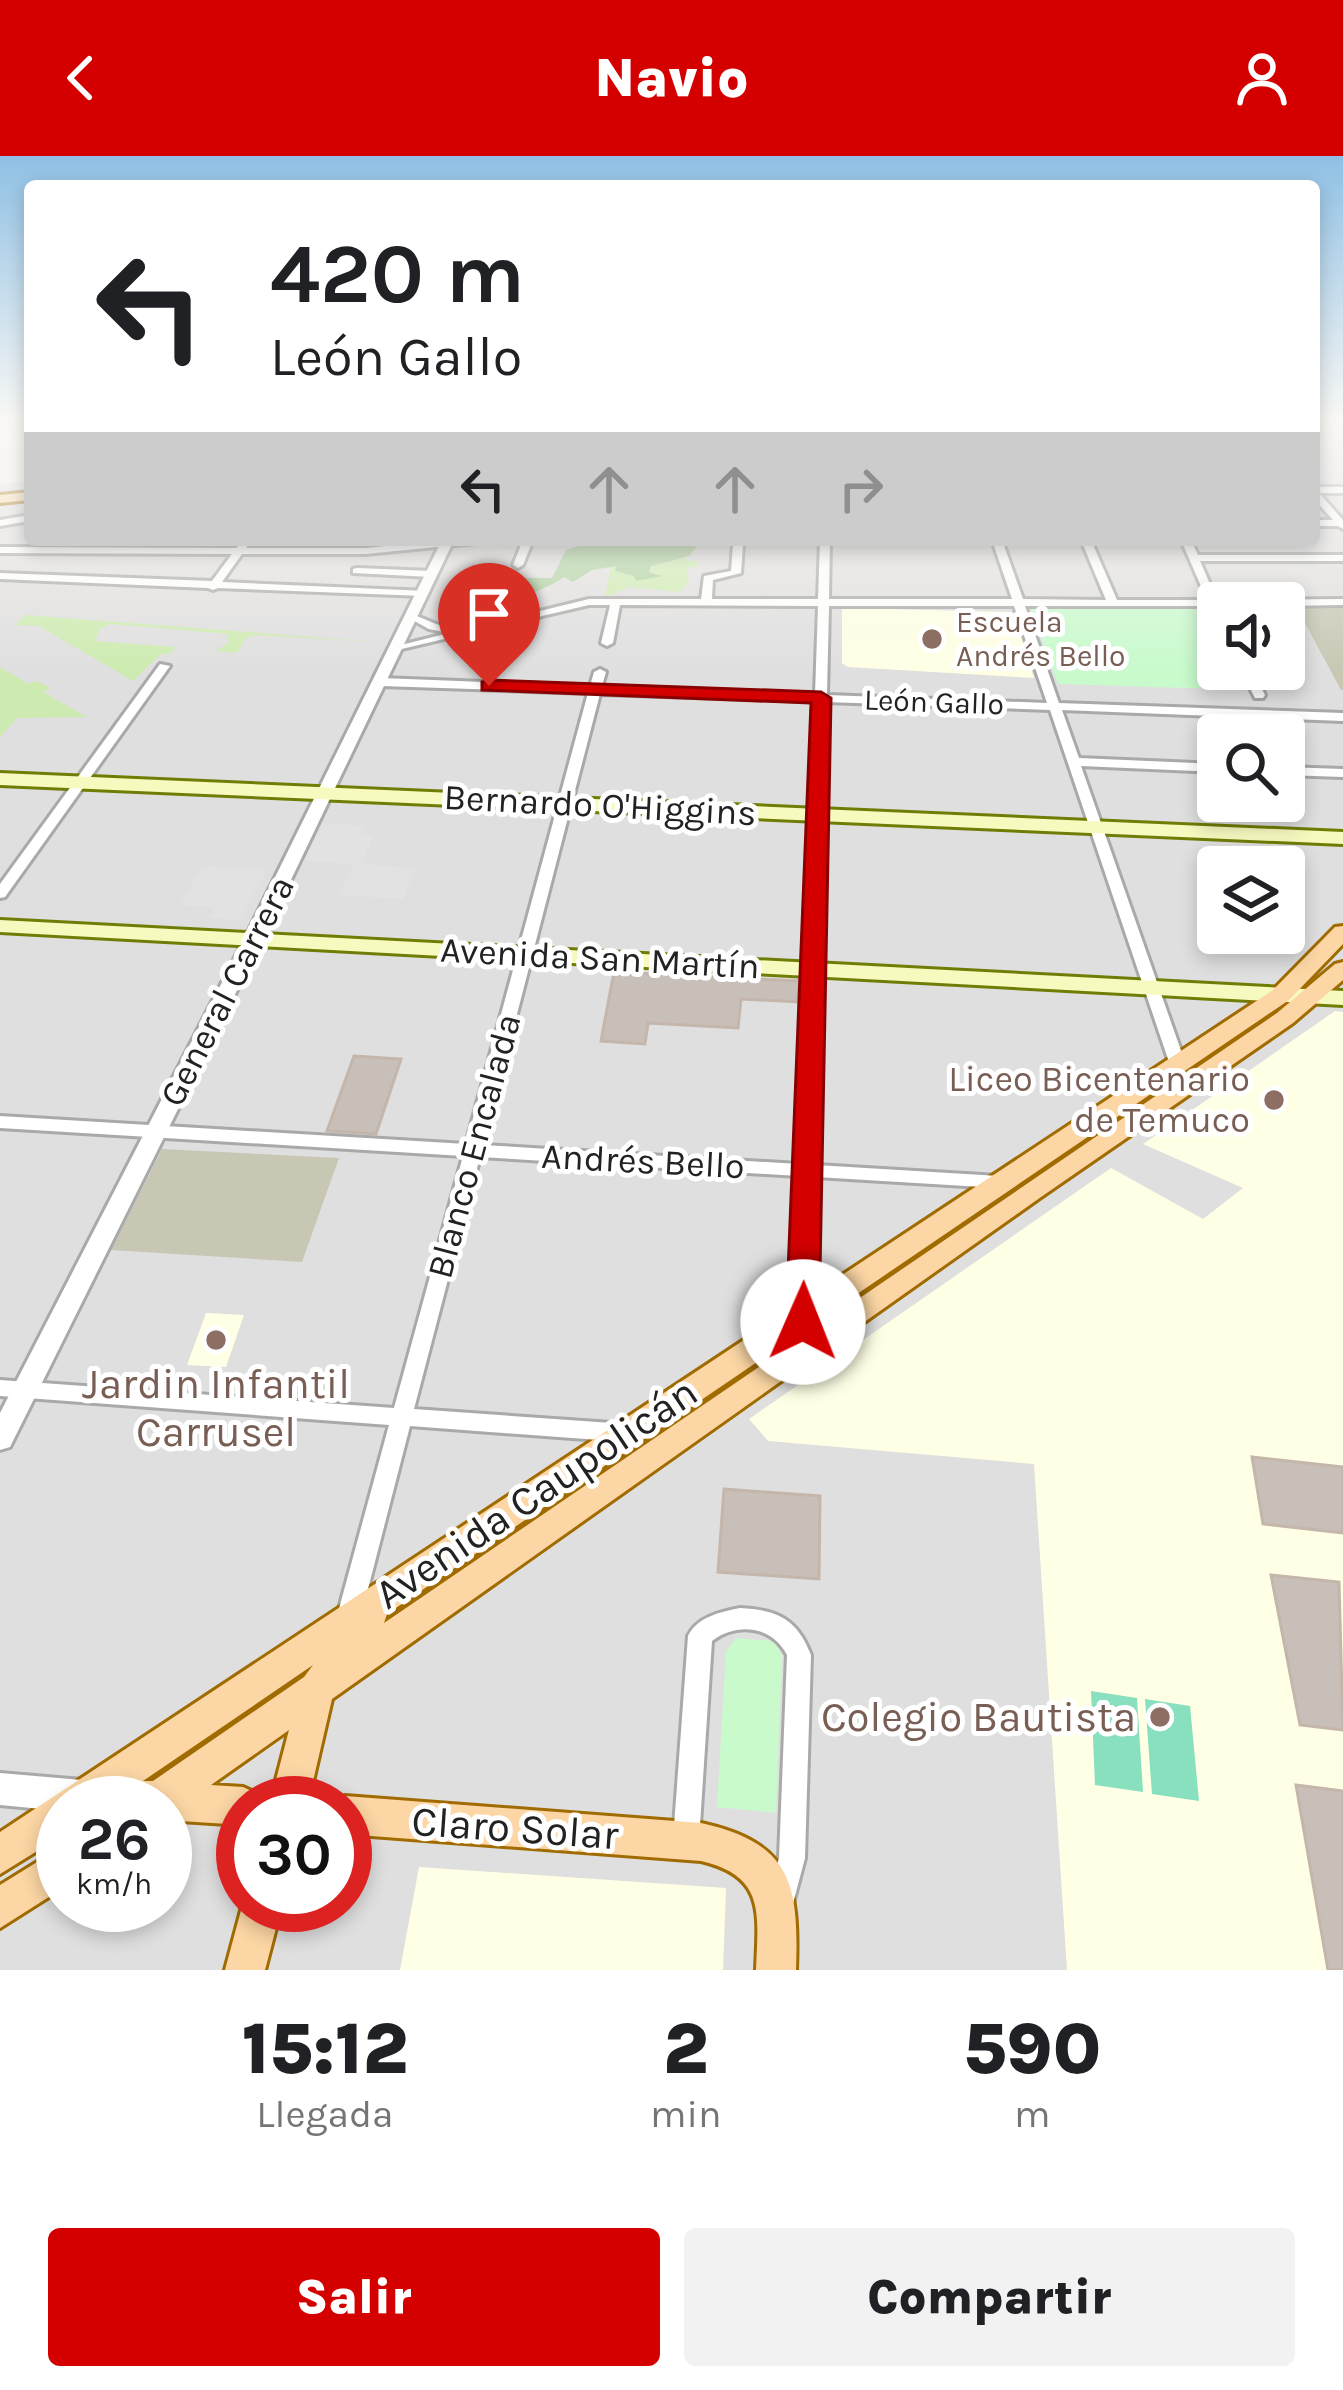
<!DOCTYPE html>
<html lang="es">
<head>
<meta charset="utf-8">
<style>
	body { margin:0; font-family:Karla,sans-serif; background:#f2f2f2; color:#202124; height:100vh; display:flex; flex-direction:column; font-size:45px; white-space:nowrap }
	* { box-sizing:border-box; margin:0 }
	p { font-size:39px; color:#757577 }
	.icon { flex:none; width:66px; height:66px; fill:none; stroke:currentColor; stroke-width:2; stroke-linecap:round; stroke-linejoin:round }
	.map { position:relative; height:1814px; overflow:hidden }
	.sheet { display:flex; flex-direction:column; background:#fff; flex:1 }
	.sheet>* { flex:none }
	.top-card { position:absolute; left:24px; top:24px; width:1296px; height:366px; border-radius:12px; box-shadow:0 6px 18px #0003; background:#fff; color:#202124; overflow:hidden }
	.controls { position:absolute; left:1197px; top:426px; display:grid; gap:24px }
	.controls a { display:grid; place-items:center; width:108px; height:108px; border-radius:12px; background:#fff; box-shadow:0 6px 18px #0003; font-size:60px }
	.speed { position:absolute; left:36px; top:1620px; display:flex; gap:24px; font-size:60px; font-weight:700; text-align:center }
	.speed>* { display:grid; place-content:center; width:156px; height:156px; border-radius:50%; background:#fff; box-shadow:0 6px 18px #0003; line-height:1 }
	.speed small { font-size:30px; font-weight:400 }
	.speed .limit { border:18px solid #d22; background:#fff; color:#111 }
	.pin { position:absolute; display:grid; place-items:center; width:102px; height:102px; color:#fff; margin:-123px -51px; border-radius:50% 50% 50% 0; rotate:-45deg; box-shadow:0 0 12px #0007 }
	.pin .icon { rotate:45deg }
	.me { position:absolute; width:132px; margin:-66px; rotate:1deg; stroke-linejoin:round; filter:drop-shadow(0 0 9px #0008) }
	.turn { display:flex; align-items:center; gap:42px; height:252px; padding:0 48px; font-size:54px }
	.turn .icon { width:156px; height:156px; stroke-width:2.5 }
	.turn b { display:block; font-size:84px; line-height:102px }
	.lanes { display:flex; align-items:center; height:114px; padding:0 48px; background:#0003; justify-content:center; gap:60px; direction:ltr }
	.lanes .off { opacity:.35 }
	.eta { display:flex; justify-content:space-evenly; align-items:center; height:204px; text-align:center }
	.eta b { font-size:72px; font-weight:800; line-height:84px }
	.button { display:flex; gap:24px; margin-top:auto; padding:24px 48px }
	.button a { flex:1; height:138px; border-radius:12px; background:#d40000; color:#fff; font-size:48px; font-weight:800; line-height:138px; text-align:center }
	.button a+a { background:#f2f2f2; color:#202124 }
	header { display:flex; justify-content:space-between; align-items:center; height:156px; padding:0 48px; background:#d40000; color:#fff; font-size:54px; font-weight:800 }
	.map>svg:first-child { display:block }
</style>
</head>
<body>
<header><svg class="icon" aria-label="back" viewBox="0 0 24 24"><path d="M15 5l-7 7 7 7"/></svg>Navio<svg class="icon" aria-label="person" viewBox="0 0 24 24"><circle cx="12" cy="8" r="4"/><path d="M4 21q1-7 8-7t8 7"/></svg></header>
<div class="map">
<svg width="1343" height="1814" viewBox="0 0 1343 1814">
	<rect width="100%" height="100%" fill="#f2efe9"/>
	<path fill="#e0dfdf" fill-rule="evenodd" d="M 1314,265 L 1343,265 L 1343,1814 L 0,1814 L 0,328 L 30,325 L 30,384 L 1314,384 ZM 1218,447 L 1284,447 L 1284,513 L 1218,513 ZM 1218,579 L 1284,579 L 1284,645 L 1218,645 ZM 1218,711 L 1284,711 L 1284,777 L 1218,777 ZM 63,1647 L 165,1647 L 165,1749 L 63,1749 ZM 243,1647 L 345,1647 L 345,1749 L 243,1749 Z"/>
	<g fill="#ffffe5">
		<path d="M 842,452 L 1009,456 L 1015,459 L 1034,522 L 848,511 L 842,507 Z"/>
		<path d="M 1335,855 L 1343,856 L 1343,1814 L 1067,1814 L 1034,1308 L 768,1285 L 749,1263 L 1111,1012 L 1203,1063 L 1243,1032 L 1143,988 Z"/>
		<path d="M 206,1157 L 244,1159 L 226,1211 L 187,1209 Z"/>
		<path d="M 419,1711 L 726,1732 L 723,1814 L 400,1814 Z"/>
	</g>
	<g fill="#c7c7b4">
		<path d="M 1297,452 L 1343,452 L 1343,534 L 1341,534 Z"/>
		<path d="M 162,993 L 339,1002 L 302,1106 L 111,1094 Z"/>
	</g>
	<g fill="#cdebb0">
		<path d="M 682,402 L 698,406 L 697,411 L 687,411 L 689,426 L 679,436 L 630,431 L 605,441 L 611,410 L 621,409 L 620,416 L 635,420 L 636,425 L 660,417 L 649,416 L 652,410 Z"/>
		<path d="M 26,459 L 379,486 L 254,479 L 245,483 L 237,497 L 216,495 L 231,485 L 226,484 L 229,478 L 111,468 L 100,473 L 95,485 L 176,491 L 169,498 L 161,498 L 133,525 L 39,470 L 15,469 Z"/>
		<path d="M 0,511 L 28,528 L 37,525 L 51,532 L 43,536 L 87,561 L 17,562 L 0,581 Z"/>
	</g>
	<path fill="#add19e" d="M 595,384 L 702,384 L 689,400 L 651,410 L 649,416 L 662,420 L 636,425 L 634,420 L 615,415 L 616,410 L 592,414 L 573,426 L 564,421 C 548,434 494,450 468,462 L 460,461 L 488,433 L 507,432 L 522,422 L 552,422 L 566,394 Z"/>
	<g fill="#c8facc">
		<path d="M 1030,451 L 1210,451 L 1218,468 L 1218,513 L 1239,513 L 1249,534 L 1058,528 Z"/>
		<path d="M 736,1482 L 773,1485 L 782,1498 L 776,1657 L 717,1651 L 726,1495 Z"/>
	</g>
	<g fill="#88e0be">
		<path d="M 1091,1535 L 1137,1542 L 1143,1636 L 1095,1629 Z"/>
		<path d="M 1145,1543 L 1190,1550 L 1199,1645 L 1152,1638 Z"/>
	</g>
	<g fill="#e2e2e2">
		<path d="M 324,667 L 365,670 L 362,678 L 374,679 L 361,708 L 416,712 L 403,743 L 339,739 L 353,708 L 304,705 Z"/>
		<path d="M 203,710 L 267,713 L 240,764 L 209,762 L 214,751 L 180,749 Z"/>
	</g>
	<g fill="#c7bfb8" stroke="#c4b6ab" stroke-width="3">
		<path d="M 614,816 L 799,825 L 798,846 L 741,843 L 738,872 L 648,867 L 645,888 L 601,885 Z"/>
		<path d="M 354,900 L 401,903 L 376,978 L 327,975 Z"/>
		<path d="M 1252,1301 L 1343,1311 L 1343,1377 L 1263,1368 Z"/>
		<path d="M 724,1333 L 820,1340 L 819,1423 L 718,1416 Z"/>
		<path d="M 1271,1419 L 1339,1426 L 1343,1574 L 1300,1569 Z"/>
		<path d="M 1296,1629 L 1343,1635 L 1343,1814 L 1328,1814 Z"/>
	</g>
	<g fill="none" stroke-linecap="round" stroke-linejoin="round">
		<g stroke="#a9a9a9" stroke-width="6">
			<g id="minor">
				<path d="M 1314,331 L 1343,331 L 1343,337 L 1319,337 L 1343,364 L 1343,373 L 1338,370 L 1314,370 L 1314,364 L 1333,364 L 1314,343 Z"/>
				<path d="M 30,359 L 30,365 L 0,370 L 0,364 Z"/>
				<path d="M 447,384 L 482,384 L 477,387 L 365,398 L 242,398 L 222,426 L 427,435 L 428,437 L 423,440 L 218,432 L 213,434 L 208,432 L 0,423 L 0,417 L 212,425 L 232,398 L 0,397 L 0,391 L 236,392 L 244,385 L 249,388 L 246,392 L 365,392 Z"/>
				<path d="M 523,384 L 533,384 L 523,409 L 518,412 L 513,409 Z"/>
				<path d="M 820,384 L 830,384 L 829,443 L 1012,443 L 992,384 L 1002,384 L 1023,443 L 1106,444 L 1081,384 L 1091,384 L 1117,444 L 1207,444 L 1181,384 L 1191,384 L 1198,399 L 1343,399 L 1343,405 L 1200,405 L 1217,444 L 1223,447 L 1218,447 L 1217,458 L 1213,457 L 1210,450 L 1025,450 L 1059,547 L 1343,557 L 1343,565 L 1062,554 L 1079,602 L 1218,608 L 1218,616 L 1081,610 L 1185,906 L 1183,910 L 1171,910 L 1169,906 L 1050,554 L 826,546 L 816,1009 L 999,1020 L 1005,1022 L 1008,1026 L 1005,1030 L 999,1032 L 816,1021 L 813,1166 L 799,1208 L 792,1210 L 785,1208 L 782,1202 L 793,1166 L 798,1020 L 480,1001 L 414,1253 L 626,1268 L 633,1271 L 637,1277 L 633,1283 L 626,1286 L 410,1270 L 361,1460 L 357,1468 L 349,1471 L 341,1468 L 337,1460 L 389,1269 L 0,1240 L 0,1224 L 394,1252 L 463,1000 L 0,972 L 0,960 L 466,988 L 588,537 L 381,530 L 375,526 L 381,522 L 590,530 L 594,516 L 600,513 L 606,516 L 602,530 L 815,538 L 818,450 L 620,449 L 613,487 L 607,490 L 601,487 L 610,449 L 589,449 L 393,495 L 393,491 L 449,477 L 429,473 L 407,461 L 412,458 L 436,468 L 462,474 L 589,443 L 701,443 L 704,420 L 731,415 L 733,389 L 738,386 L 743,389 L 741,417 L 713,424 L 712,443 L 818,443 ZM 829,450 L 1014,450 L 1047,547 L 827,539 ZM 600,538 L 814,545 L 799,1008 L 483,989 Z"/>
				<path d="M 357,412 L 432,415 L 437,418 L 432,421 L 353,417 L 353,413 Z"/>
				<path d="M 1343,443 L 1343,449 L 1284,450 L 1284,447 L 1250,447 L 1255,444 Z"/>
				<path d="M 160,508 L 170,510 L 5,741 L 0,742 L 0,728 Z"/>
				<path d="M 1240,513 L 1252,513 L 1265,539 L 1263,542 L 1255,542 Z"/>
				<path d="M 1284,611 L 1343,613 L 1343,621 L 1284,619 Z"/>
				<path d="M 740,1452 C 778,1454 797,1463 811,1499 L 805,1702 L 791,1755 L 781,1759 L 771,1755 L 767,1745 L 779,1702 L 787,1499 C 772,1470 737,1466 712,1485 L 699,1684 L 695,1693 L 686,1697 L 677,1693 L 673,1684 L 688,1480 C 697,1461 720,1456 740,1452 Z"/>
			</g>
		</g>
		<g stroke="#a9a9a9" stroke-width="6">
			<g id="tertiary">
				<path d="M 442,384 L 454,384 L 265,778 L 10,1291 L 0,1294 L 0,1257 L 247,778 Z"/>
				<path d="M 0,1617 L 82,1624 L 94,1628 L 98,1640 L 95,1647 L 63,1647 L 63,1655 L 0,1649 Z"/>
			</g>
		</g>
		<g stroke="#707d05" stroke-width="6">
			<g id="secondary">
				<path d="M 0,617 L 1343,676 L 1343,688 L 0,629 Z"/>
				<path d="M 0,764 L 1343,835 L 1343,849 L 0,776 Z"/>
			</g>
		</g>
		<g stroke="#a06b00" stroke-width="6">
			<g id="primary">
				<path d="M 30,336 L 30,344 L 0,347 L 0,339 Z"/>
				<path d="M 1343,770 L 1343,788 L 1289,844 L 387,1458 L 384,1467 L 1277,857 L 1335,808 L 1343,806 L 1343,824 L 1293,867 L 1041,1041 L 332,1543 L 308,1647 L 270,1647 L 289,1574 L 211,1629 L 243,1631 L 256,1637 L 261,1647 L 243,1647 L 243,1669 L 165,1664 L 165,1647 L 63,1647 L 63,1679 L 0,1718 L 0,1676 L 1273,834 L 1335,771 ZM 313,1509 L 304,1521 L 153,1625 L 143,1625 Z"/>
				<path d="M 345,1640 L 701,1667 C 792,1687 799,1729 796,1814 L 756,1814 C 758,1758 766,1720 701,1705 L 345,1678 L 345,1647 L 331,1647 Z"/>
				<path d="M 63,1690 L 63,1732 L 0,1772 L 0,1729 Z"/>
				<path d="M 243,1747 L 282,1749 L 265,1814 L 225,1814 Z"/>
			</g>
		</g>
		<use href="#minor" fill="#fff" fill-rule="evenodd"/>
		<use href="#tertiary" fill="#fff" fill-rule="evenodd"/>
		<use href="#secondary" fill="#f7fabf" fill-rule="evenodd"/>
		<use href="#primary" fill="#fcd6a4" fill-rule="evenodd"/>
	</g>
	<linearGradient id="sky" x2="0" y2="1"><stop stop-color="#8fc0e4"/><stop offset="0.51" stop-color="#f9f8f5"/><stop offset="1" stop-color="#f9f8f5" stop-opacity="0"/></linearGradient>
	<rect width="1343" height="519" fill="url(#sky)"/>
	<path fill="#d40000" stroke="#8a0000" stroke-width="3" d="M 489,524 L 821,536 L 831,542 L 819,1166 L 814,1175 L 803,1178 L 791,1175 L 786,1166 L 811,547 L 482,534 L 482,526 Z"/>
	<g fill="#8d6e63" stroke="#fff" stroke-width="4.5">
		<circle cx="932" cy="483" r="12"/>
		<circle cx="1274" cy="944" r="12"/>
		<circle cx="216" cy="1184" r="12"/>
		<circle cx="1160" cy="1561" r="12"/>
	</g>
	<g text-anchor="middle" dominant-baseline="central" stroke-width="10" stroke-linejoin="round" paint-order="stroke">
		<g font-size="30" fill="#785e54" stroke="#fff" text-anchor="start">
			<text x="956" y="466">Escuela<tspan x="956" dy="34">Andrés Bello</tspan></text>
		</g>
		<g font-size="30" fill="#222" stroke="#fff">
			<text transform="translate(934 546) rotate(2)">León Gallo</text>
		</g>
		<g font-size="36" fill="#222" stroke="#fff">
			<text transform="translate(600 649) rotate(3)">Bernardo O'Higgins</text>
			<text transform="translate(600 802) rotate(3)">Avenida San Martín</text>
			<text transform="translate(227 835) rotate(-63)">General Carrera</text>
			<text transform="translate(474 990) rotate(-75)">Blanco Encalada</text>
			<text transform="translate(643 1005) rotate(3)">Andrés Bello</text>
		</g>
		<g font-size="36" fill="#785e54" stroke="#fff" text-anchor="end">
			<text x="1250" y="923">Liceo Bicentenario<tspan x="1250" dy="41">de Temuco</tspan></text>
		</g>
		<g font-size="42" fill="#785e54" stroke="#fff">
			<text x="216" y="1228">Jardin Infantil<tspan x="216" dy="48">Carrusel</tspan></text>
			<text x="1136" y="1561" text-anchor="end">Colegio Bautista</text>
		</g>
		<g font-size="42" fill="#222" stroke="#fff">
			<text transform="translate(536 1337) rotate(-34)">Avenida Caupolicán</text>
			<text transform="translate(515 1672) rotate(4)">Claro Solar</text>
		</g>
	</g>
</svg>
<div class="controls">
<a><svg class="icon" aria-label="sound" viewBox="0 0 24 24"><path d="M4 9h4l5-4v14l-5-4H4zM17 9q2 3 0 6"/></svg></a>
<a><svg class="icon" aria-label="search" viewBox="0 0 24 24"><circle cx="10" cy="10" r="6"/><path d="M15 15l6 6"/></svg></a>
<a><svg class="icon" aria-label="layers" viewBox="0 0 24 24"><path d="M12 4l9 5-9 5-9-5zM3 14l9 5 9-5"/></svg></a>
</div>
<div class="speed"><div>26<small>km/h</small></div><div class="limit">30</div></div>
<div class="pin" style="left:489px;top:530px;background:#d93025"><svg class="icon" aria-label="arrive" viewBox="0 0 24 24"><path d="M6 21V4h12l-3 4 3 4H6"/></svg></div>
<svg class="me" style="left:803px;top:1166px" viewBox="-20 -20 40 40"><circle r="19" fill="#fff"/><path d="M0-13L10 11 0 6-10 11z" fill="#d40000"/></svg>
<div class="top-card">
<div class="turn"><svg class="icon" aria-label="left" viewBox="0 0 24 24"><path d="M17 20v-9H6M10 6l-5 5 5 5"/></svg><div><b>420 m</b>León Gallo</div></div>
<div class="lanes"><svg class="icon" aria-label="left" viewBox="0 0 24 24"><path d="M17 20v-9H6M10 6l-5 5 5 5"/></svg><svg class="icon off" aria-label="ahead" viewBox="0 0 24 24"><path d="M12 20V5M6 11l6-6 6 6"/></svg><svg class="icon off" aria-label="ahead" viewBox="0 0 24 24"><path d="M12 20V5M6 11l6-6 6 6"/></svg><svg class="icon off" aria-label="right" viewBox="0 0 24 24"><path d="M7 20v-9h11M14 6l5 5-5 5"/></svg></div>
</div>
</div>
<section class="sheet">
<div class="eta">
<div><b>15:12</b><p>Llegada</p></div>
<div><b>2</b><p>min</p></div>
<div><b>590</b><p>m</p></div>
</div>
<div class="button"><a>Salir</a><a>Compartir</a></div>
</section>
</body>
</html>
